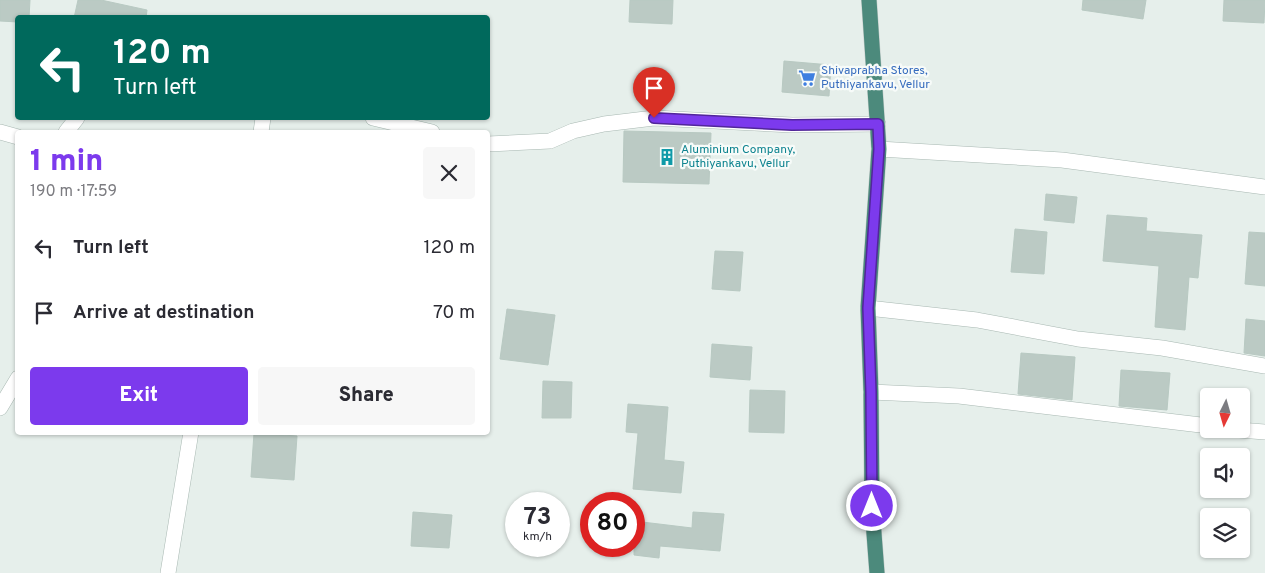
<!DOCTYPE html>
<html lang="en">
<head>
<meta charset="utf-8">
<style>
	body { margin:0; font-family:Overpass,sans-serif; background:#f7f7f7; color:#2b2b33; height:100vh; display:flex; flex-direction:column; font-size:19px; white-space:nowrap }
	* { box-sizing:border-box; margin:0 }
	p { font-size:16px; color:#7c7c81 }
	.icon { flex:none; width:28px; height:28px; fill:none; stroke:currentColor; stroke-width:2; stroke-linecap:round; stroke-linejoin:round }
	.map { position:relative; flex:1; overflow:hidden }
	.sheet { position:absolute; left:15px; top:130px; width:475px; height:305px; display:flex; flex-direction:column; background:#fff; border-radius:5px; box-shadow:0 1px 4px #0004 }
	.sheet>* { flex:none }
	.banner { position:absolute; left:15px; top:15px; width:475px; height:105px; border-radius:5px; box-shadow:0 1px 4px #0004; background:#00695c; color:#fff; overflow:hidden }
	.needle { width:32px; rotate:185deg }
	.tools { position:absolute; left:1200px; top:388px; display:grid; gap:10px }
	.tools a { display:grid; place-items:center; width:50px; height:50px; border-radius:5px; background:#fff; box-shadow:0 1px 4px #0004; font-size:25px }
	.speed { position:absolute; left:505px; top:492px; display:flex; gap:10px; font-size:25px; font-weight:700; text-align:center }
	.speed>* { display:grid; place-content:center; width:65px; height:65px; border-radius:50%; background:#fff; box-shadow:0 1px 4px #0004; line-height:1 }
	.speed small { font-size:12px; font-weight:400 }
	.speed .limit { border:8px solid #d22; background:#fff; color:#111 }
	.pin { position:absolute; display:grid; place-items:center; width:42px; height:42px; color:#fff; margin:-51px -21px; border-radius:50% 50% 50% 0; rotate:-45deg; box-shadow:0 0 5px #0007 }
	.pin .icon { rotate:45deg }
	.me { position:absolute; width:55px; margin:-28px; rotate:0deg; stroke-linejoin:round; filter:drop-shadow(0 0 4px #0008) }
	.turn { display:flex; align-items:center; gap:18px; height:105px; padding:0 15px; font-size:22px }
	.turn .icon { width:65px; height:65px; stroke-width:2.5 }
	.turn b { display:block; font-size:35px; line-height:42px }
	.round { display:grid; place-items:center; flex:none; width:52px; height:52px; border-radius:5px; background:#f7f7f7 }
	.summary { display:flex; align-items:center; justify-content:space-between; height:85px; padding:0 15px }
	h1 { font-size:30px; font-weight:800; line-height:38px; color:#7c3aed }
	.cta { display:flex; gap:10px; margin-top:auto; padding:10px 15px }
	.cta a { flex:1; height:58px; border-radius:5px; background:#7c3aed; color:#fff; font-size:20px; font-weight:800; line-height:58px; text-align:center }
	.cta a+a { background:#f7f7f7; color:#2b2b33 }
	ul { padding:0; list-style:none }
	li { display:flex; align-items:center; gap:15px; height:65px; padding:0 15px }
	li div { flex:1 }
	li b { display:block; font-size:19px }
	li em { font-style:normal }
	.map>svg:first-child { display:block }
</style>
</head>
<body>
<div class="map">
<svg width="1265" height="573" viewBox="0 0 1265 573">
	<rect width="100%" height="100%" fill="#e6efeb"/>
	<g fill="#bbcac4" stroke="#b8c9c2">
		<path d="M 0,0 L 30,0 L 29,18 L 18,18 L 18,22 L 0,21 Z"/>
		<path d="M 78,0 L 101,0 L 147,10 L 146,18 L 74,18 Z"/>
		<path d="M 630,0 L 673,0 L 672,24 L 629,22 Z"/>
		<path d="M 1083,0 L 1146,0 L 1143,19 L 1082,10 Z"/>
		<path d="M 1224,0 L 1265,0 L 1264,23 L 1223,21 Z"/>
		<path d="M 784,61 L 831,65 L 829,96 L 782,92 Z"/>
		<path d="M 624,131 L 711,133 L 709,184 L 623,182 Z"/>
		<path d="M 1046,194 L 1077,197 L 1074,223 L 1044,220 Z"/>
		<path d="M 1107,215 L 1147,218 L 1146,231 L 1202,235 L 1198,278 L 1189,277 L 1185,330 L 1155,327 L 1159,266 L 1103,261 Z"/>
		<path d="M 1015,229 L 1047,232 L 1044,274 L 1011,272 Z"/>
		<path d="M 1249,232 L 1265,233 L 1265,286 L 1245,284 Z"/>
		<path d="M 715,251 L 743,252 L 740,291 L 712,289 Z"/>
		<path d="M 507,309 L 555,315 L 548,365 L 500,359 Z"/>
		<path d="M 1246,319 L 1265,321 L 1265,356 L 1244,353 Z"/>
		<path d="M 712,344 L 752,347 L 750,380 L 710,377 Z"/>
		<path d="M 1021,353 L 1075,357 L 1072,400 L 1018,394 Z"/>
		<path d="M 1121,370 L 1170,373 L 1167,410 L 1119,406 Z"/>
		<path d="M 543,381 L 572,382 L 571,418 L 542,418 Z"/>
		<path d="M 750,390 L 785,391 L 784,433 L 749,432 Z"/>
		<path d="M 628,404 L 668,407 L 664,460 L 684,462 L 681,493 L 633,489 L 638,433 L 626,432 Z"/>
		<path d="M 254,433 L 297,436 L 294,480 L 251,477 Z"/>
		<path d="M 413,512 L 452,515 L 449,548 L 411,546 Z"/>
		<path d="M 693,512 L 724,514 L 720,551 L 660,546 L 659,558 L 634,555 L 634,521 L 692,528 Z"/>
	</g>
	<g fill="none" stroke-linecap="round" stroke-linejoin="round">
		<g stroke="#a8b8b2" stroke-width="16">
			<g id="minor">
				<path d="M 373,118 L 432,132"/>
				<path d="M 0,132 L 18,137"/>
				<path d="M 66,132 L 77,118"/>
				<path d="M 261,132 L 263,118"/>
				<path d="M 488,144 L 550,141 L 573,131 L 604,124 L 654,118 L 792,125 L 878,124"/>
				<path d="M 879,149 L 1062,160 L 1265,187"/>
				<path d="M 868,308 L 977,320 L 1078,339 L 1162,348 L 1265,366"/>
				<path d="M 871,392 L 959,396 L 1209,426"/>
				<path d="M 0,408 L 18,378"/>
				<path d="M 1227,429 L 1265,432"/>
				<path d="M 168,573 L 191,432"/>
			</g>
		</g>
		<g stroke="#c2cac8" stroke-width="16">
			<path id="trunk" d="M 869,0 L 879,149 L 868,308 L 871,392 L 872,507 L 877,573"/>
		</g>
		<use href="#minor" stroke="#fff" stroke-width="15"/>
		<use href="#trunk" stroke="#4c8a7c" stroke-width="15"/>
	</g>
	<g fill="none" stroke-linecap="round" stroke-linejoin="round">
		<g stroke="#51269a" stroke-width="12">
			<path id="route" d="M 654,118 L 792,125 L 878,124 L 879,149 L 868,308 L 871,392 L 872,506"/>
		</g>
		<use href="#route" stroke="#7c3aed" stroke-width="9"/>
	</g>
	<defs>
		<g id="supermarket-bare" transform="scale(1.35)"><path d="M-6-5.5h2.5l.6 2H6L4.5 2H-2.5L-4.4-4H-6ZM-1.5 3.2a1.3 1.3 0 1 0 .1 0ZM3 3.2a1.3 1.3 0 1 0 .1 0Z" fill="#3f7fe0" stroke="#f7fbf9" stroke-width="2.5" paint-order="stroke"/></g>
		<g id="building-bare" transform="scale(1.35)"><path d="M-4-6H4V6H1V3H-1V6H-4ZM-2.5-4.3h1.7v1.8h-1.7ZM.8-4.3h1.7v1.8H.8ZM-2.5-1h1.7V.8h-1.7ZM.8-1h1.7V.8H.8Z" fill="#0f9aa8" stroke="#f7fbf9" stroke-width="2.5" paint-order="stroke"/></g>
	</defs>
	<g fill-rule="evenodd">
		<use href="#supermarket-bare" x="807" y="78"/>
		<use href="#building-bare" x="667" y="157"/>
	</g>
	<g text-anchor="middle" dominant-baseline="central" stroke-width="4.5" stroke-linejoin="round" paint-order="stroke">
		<g font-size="12" fill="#366cbe" stroke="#f7fbf9" text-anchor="start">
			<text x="821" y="71">Shivaprabha Stores,<tspan x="821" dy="14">Puthiyankavu, Vellur</tspan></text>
		</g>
		<g font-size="12" fill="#0d838f" stroke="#f7fbf9" text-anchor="start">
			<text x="681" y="150">Aluminium Company,<tspan x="681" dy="14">Puthiyankavu, Vellur</tspan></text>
		</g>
	</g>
</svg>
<div class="tools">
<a><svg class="needle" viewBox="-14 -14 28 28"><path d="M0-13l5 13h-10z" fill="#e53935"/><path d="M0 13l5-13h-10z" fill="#7c7c81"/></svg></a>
<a><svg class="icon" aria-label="sound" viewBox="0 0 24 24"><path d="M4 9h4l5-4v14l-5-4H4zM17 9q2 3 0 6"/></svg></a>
<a><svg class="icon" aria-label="layers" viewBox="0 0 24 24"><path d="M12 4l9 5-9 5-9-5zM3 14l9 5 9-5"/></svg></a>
</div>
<div class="speed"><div>73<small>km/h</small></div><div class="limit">80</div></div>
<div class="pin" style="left:654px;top:118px;background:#d93025"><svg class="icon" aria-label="arrive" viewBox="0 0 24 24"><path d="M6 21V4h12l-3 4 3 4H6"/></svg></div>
<svg class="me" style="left:872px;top:506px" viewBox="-20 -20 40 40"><circle r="17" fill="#7c3aed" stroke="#fff" stroke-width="3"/><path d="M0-11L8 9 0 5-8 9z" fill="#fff"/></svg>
<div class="banner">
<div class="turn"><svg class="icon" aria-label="left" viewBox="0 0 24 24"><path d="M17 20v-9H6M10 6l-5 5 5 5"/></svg><div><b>120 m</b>Turn left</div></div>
</div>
<section class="sheet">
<div class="summary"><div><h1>1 min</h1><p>190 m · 17:59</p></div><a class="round"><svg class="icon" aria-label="close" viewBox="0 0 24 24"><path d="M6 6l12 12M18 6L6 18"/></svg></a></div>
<ul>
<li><svg class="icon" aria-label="left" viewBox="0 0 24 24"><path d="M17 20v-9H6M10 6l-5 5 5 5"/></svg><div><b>Turn left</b></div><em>120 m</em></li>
<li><svg class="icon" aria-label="arrive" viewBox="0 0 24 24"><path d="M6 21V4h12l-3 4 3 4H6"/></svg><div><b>Arrive at destination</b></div><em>70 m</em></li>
</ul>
<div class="cta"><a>Exit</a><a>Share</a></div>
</section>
</div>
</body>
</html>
